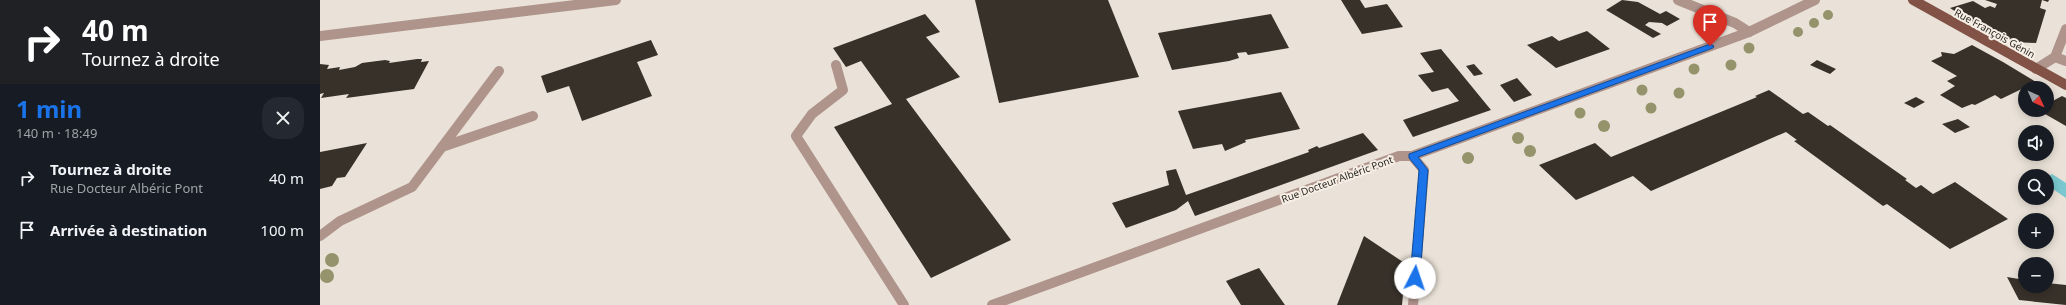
<!DOCTYPE html>
<html lang="fr">
<head>
<meta charset="utf-8">
<style>
	body { margin:0; font-family:"Noto Sans",sans-serif; background:#242831; color:#f1f3f6; height:100vh; display:flex; flex-direction:column; font-size:15px; white-space:nowrap }
	* { box-sizing:border-box; margin:0 }
	p { font-size:13px; color:#9ea1a6 }
	.icon { flex:none; width:22px; height:22px; fill:none; stroke:currentColor; stroke-width:2; stroke-linecap:round; stroke-linejoin:round }
	.map { position:relative; flex:1; overflow:hidden }
	.sheet { display:flex; flex-direction:column; background:#171b24; width:320px }
	.sheet>* { flex:none }
	.guide { background:#202124; color:#fff; overflow:hidden }
	.needle { width:26px; rotate:135deg }
	.tools { position:absolute; left:1698px; top:81px; display:grid; gap:8px }
	.tools a { display:grid; place-items:center; width:36px; height:36px; border-radius:50%; background:#171b24; box-shadow:0 2px 10px #0003; font-size:20px }
	.pin { position:absolute; display:grid; place-items:center; width:34px; height:34px; color:#fff; margin:-41px -17px; border-radius:50% 50% 50% 0; rotate:-45deg; box-shadow:0 0 4px #0007 }
	.pin .icon { rotate:45deg }
	.me { position:absolute; width:44px; margin:-22px; rotate:4deg; stroke-linejoin:round; filter:drop-shadow(0 0 3px #0008) }
	.turn { display:flex; align-items:center; gap:14px; height:84px; padding:0 16px; font-size:18px }
	.turn .icon { width:52px; height:52px; stroke-width:2.5 }
	.turn b { display:block; font-size:28px; line-height:34px }
	.round { display:grid; place-items:center; flex:none; width:42px; height:42px; border-radius:16px; background:#242831 }
	.head { display:flex; align-items:center; justify-content:space-between; height:68px; padding:0 16px }
	h1 { font-size:24px; font-weight:700; line-height:30px; color:#1a73e8 }
	ul { padding:0; list-style:none }
	li { display:flex; align-items:center; gap:12px; height:52px; padding:0 16px }
	li div { flex:1 }
	li b { display:block; font-size:15px }
	li em { font-style:normal }
	main { display:flex; flex:1; min-height:0 }
	.map>svg:first-child { display:block }
</style>
</head>
<body>
<main>
<section class="sheet">
<div class="guide">
<div class="turn"><svg class="icon" aria-label="right" viewBox="0 0 24 24"><path d="M7 20v-9h11M14 6l5 5-5 5"/></svg><div><b>40 m</b>Tournez à droite</div></div>
</div>
<div class="head"><div><h1>1 min</h1><p>140 m · 18:49</p></div><a class="round"><svg class="icon" aria-label="close" viewBox="0 0 24 24"><path d="M6 6l12 12M18 6L6 18"/></svg></a></div>
<ul>
<li><svg class="icon" aria-label="right" viewBox="0 0 24 24"><path d="M7 20v-9h11M14 6l5 5-5 5"/></svg><div><b>Tournez à droite</b><p>Rue Docteur Albéric Pont</p></div><em>40 m</em></li>
<li><svg class="icon" aria-label="arrive" viewBox="0 0 24 24"><path d="M6 21V4h12l-3 4 3 4H6"/></svg><div><b>Arrivée à destination</b></div><em>100 m</em></li>
</ul>
</section>
<div class="map">
<svg width="1746" height="305" viewBox="0 0 1746 305">
	<rect width="100%" height="100%" fill="#eae2d8"/>
	<path fill="#7ac8cf" d="M 1732,174 L 1746,183 L 1746,198 L 1727,185 L 1727,177 Z"/>
	<g fill="#38312a">
		<path d="M 655,0 L 788,0 L 819,77 L 679,103 Z"/>
		<path d="M 1021,0 L 1040,0 L 1045,8 L 1067,4 L 1083,27 L 1042,34 Z"/>
		<path d="M 1302,0 L 1318,2 L 1340,14 L 1346,11 L 1360,19 L 1347,26 L 1342,23 L 1329,22 L 1325,25 L 1341,34 L 1333,38 L 1286,10 Z"/>
		<path d="M 1665,0 L 1729,0 L 1728,2 L 1722,0 L 1720,8 L 1726,10 L 1716,43 L 1693,42 L 1653,23 L 1630,8 L 1653,1 L 1665,8 L 1670,6 L 1675,8 L 1677,4 Z"/>
		<path d="M 605,14 L 620,32 L 606,37 L 640,77 L 586,99 L 691,240 L 611,278 L 514,127 L 572,104 L 541,61 L 526,67 L 513,48 Z"/>
		<path d="M 951,14 L 969,48 L 928,55 L 926,52 L 917,53 L 919,58 L 909,61 L 852,70 L 838,33 Z"/>
		<path d="M 1267,31 L 1290,49 L 1236,68 L 1207,45 L 1232,36 L 1239,41 Z"/>
		<path d="M 331,40 L 338,55 L 317,62 L 332,96 L 262,121 L 249,86 L 227,93 L 221,76 Z"/>
		<path d="M 1652,45 L 1683,62 L 1716,82 L 1681,99 L 1675,95 L 1655,105 L 1652,104 L 1642,108 L 1620,95 L 1635,86 L 1627,81 L 1637,76 L 1611,61 L 1622,56 L 1621,52 L 1634,54 Z"/>
		<path d="M 1121,49 L 1171,110 L 1093,137 L 1083,120 L 1139,101 L 1128,88 L 1112,92 L 1098,75 L 1114,72 L 1100,53 Z"/>
		<path d="M 97,59 L 102,59 L 101,62 L 109,61 L 94,89 L 26,98 L 29,94 L 1,98 L 4,93 L 0,94 L 0,64 L 9,65 L 7,69 L 20,67 L 19,70 L 35,67 L 42,63 L 65,60 L 70,61 L 69,63 Z"/>
		<path d="M 1497,60 L 1516,69 L 1510,74 L 1490,65 Z"/>
		<path d="M 1154,64 L 1163,74 L 1154,76 L 1146,66 Z"/>
		<path d="M 1197,78 L 1212,95 L 1194,102 L 1180,85 Z"/>
		<path d="M 1449,90 L 1483,114 L 1488,112 L 1508,126 L 1510,125 L 1587,179 L 1585,180 L 1596,188 L 1601,185 L 1613,194 L 1635,182 L 1688,219 L 1630,249 L 1567,204 L 1563,206 L 1474,141 L 1477,140 L 1466,132 L 1331,191 L 1313,176 L 1256,200 L 1219,165 L 1275,143 L 1291,157 L 1425,102 L 1437,97 L 1435,96 Z"/>
		<path d="M 961,92 L 980,129 L 925,140 L 926,142 L 905,151 L 902,144 L 873,149 L 858,111 Z"/>
		<path d="M 1742,96 L 1746,98 L 1746,126 L 1718,110 L 1727,110 L 1727,104 Z"/>
		<path d="M 1596,97 L 1605,102 L 1594,108 L 1584,103 Z"/>
		<path d="M 1638,119 L 1650,127 L 1635,133 L 1622,124 Z"/>
		<path d="M 1043,133 L 1058,150 L 875,216 L 868,201 L 856,210 L 806,228 L 792,203 L 849,185 L 846,171 L 856,169 L 866,195 L 989,152 L 988,150 L 997,146 L 999,148 Z"/>
		<path d="M 47,143 L 25,177 L 17,178 L 12,186 L 0,189 L 0,152 Z"/>
		<path d="M 1044,236 L 1086,264 L 1082,305 L 1017,305 Z"/>
		<path d="M 939,268 L 965,305 L 921,305 L 906,281 Z"/>
		<path d="M 1687,277 L 1705,280 L 1705,286 L 1727,286 L 1727,283 L 1746,285 L 1746,305 L 1699,300 Z"/>
	</g>
	<g fill="none" stroke-linecap="round" stroke-linejoin="round">
		<g stroke="#af948c" stroke-width="10">
			<path d="M 1358,0 L 1415,23 L 1429,32"/>
			<path d="M 0,36 L 296,0"/>
			<path d="M 1735,57 L 1746,61"/>
			<path d="M 516,65 L 523,90 L 492,114 L 476,136 L 584,305"/>
			<path d="M 1716,69 L 1735,57 L 1746,29"/>
			<path d="M 122,147 L 213,116"/>
			<path d="M 1092,156 L 1104,170 L 1093,305"/>
			<path d="M 0,236 L 20,221 L 92,187 L 179,71"/>
			<path d="M 672,305 L 1079,156 L 1092,156 L 1429,32 L 1495,0"/>
		</g>
		<path stroke="#815245" stroke-width="10" d="M 1593,0 L 1746,85"/>
	</g>
	<g fill="#95936b">
		<circle cx="1508" cy="15" r="5"/>
		<circle cx="1494" cy="23" r="5"/>
		<circle cx="1478" cy="32" r="5"/>
		<circle cx="1429" cy="48" r="5.5"/>
		<circle cx="1411" cy="65" r="5.5"/>
		<circle cx="1374" cy="69" r="5.5"/>
		<circle cx="1322" cy="90" r="5.5"/>
		<circle cx="1359" cy="93" r="5.5"/>
		<circle cx="1331" cy="108" r="5.5"/>
		<circle cx="1260" cy="113" r="5.5"/>
		<circle cx="1284" cy="126" r="6"/>
		<circle cx="1198" cy="138" r="6"/>
		<circle cx="1210" cy="151" r="6"/>
		<circle cx="1148" cy="158" r="6"/>
		<circle cx="12" cy="260" r="7"/>
		<circle cx="7" cy="276" r="7"/>
	</g>
	<path fill="#1a73e8" stroke="#114b97" d="M 1390,44 L 1394,46 L 1393,48 L 1098,157 L 1108,170 L 1100,278 L 1095,282 L 1092,281 L 1090,278 L 1099,170 L 1089,158 L 1089,154 Z"/>
	<g text-anchor="middle" dominant-baseline="central" stroke-width="4" stroke-linejoin="round" paint-order="stroke">
		<g font-size="10" fill="#282521" stroke="#f7efe5">
			<text transform="translate(1675 33) rotate(29)">Rue François Génin</text>
			<text transform="translate(1017 179) rotate(-20)">Rue Docteur Albéric Pont</text>
		</g>
	</g>
</svg>
<div class="tools">
<a><svg class="needle" viewBox="-14 -14 28 28"><path d="M0-13l5 13h-10z" fill="#e53935"/><path d="M0 13l5-13h-10z" fill="#9ea1a6"/></svg></a>
<a><svg class="icon" aria-label="sound" viewBox="0 0 24 24"><path d="M4 9h4l5-4v14l-5-4H4zM17 9q2 3 0 6"/></svg></a>
<a><svg class="icon" aria-label="search" viewBox="0 0 24 24"><circle cx="10" cy="10" r="6"/><path d="M15 15l6 6"/></svg></a>
<a>+</a>
<a>−</a>
</div>
<div class="pin" style="left:1390px;top:46px;background:#d93025"><svg class="icon" aria-label="arrive" viewBox="0 0 24 24"><path d="M6 21V4h12l-3 4 3 4H6"/></svg></div>
<svg class="me" style="left:1095px;top:278px" viewBox="-20 -20 40 40"><circle r="19" fill="#fff"/><path d="M0-13L10 11 0 6-10 11z" fill="#1a73e8"/></svg>
</div>
</main>
</body>
</html>
